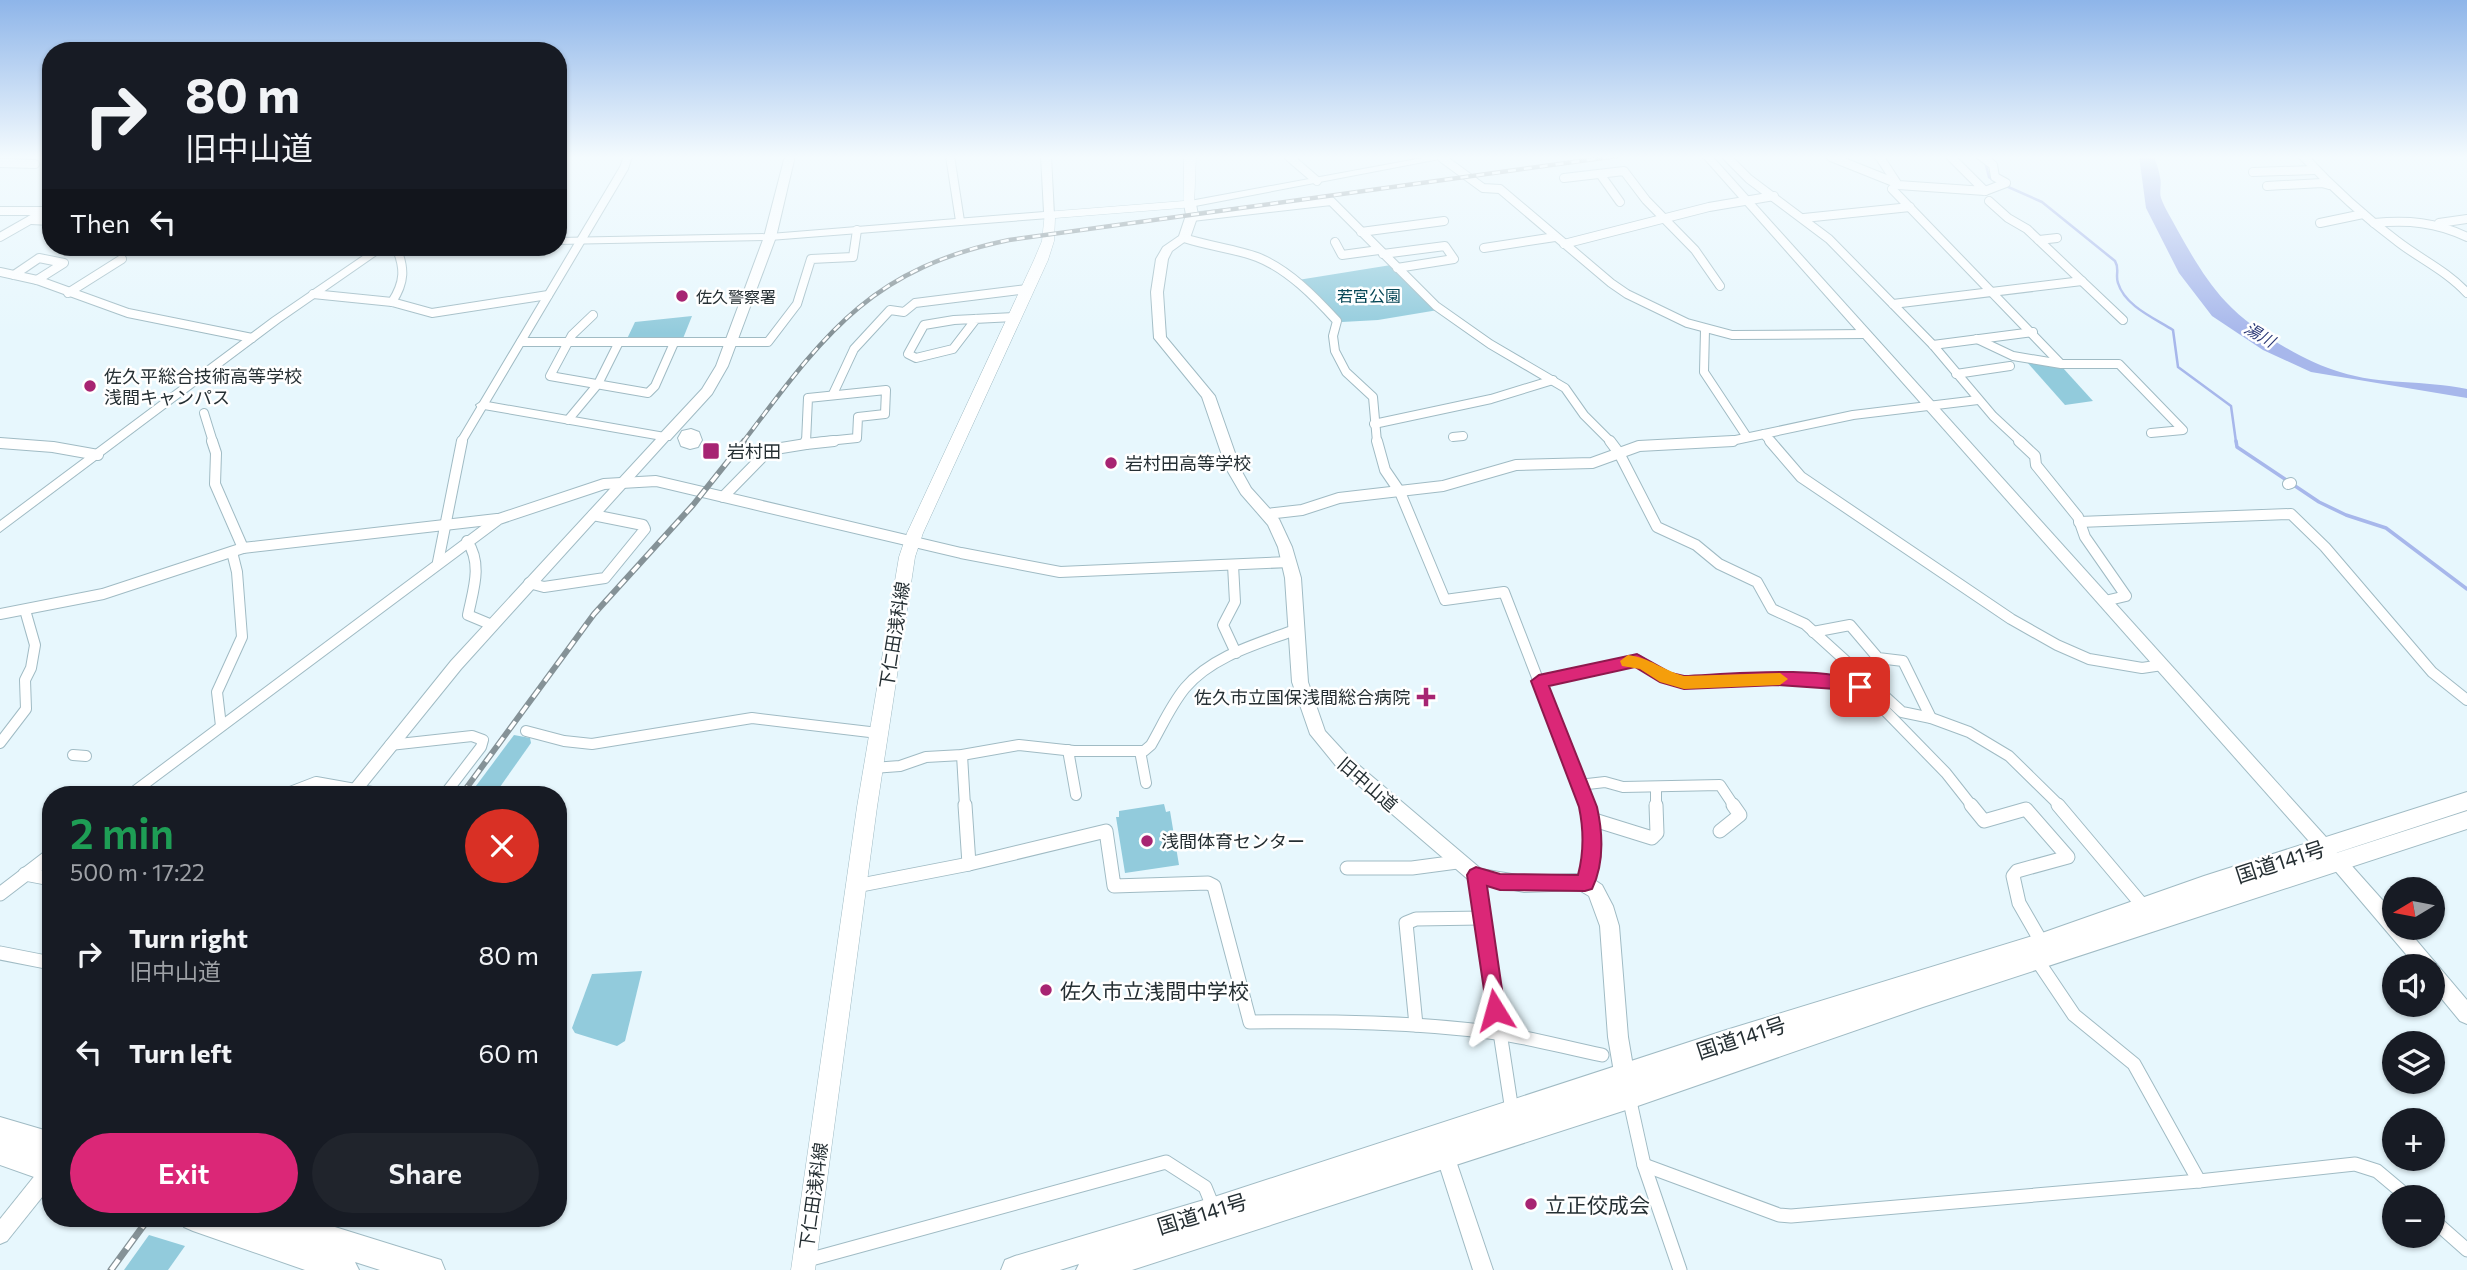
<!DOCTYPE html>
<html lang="en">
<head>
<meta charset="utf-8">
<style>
	body { margin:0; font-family:Commissioner,"Noto Sans JP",sans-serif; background:#20242c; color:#f1f3f6; height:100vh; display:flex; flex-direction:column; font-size:26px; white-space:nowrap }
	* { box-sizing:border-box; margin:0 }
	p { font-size:23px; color:#9ea1a6 }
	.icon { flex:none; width:38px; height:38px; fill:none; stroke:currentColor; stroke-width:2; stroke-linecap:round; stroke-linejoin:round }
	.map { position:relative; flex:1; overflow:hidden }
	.side { position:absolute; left:42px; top:786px; width:525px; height:441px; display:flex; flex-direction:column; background:#171b24; border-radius:28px; box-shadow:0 2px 5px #0004 }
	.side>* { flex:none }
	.banner { position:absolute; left:42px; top:42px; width:525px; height:214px; border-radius:28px; box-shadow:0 2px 5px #0004; background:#171b24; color:#f1f3f6; overflow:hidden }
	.needle { width:46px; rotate:260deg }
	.fabs { position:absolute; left:2382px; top:877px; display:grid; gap:14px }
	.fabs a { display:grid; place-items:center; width:63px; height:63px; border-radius:50%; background:#171b24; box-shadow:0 2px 5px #0004; font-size:35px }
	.pin { position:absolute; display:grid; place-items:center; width:60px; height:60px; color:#fff; margin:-30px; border-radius:14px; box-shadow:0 4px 10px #0006 }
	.me { position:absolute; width:77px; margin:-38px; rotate:352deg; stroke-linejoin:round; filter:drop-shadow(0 0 5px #0008) }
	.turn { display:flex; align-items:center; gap:24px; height:147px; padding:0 28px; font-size:32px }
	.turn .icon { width:91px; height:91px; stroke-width:2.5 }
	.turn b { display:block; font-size:49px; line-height:60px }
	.then { display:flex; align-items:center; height:66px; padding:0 28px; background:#0003; gap:14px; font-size:26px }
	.round { display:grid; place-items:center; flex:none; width:74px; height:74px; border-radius:37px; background:#20242c }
	.headline { display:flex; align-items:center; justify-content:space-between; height:119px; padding:0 28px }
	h1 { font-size:42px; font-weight:600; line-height:52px; color:#1e9e55 }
	.button { display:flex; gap:14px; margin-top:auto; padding:14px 28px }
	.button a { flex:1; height:80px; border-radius:42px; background:#db2777; color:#fff; font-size:28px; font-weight:600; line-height:80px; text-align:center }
	.button a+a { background:#20242c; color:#f1f3f6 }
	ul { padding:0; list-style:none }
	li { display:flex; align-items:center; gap:21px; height:98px; padding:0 28px }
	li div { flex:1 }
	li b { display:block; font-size:26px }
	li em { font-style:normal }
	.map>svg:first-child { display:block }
</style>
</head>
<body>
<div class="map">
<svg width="2467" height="1270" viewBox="0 0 2467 1270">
	<rect width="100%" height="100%" fill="#e7f7fd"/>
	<g fill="#92cbdc">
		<path d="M 1391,265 L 1438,310 L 1378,320 L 1342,322 L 1298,280 Z"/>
		<path d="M 692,316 L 682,341 L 626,341 L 635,322 Z"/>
		<path d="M 2026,361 L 2063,368 L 2093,401 L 2065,405 Z"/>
		<path d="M 514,735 L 530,738 L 531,743 L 495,794 L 470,794 Z"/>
		<path d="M 1164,804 L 1166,812 L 1170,811 L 1179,865 L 1125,873 L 1116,817 L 1119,817 L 1119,811 Z"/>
		<path d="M 642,971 L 625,1041 L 617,1046 L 575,1033 L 572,1028 L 592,974 Z"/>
		<path d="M 149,1235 L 185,1246 L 168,1270 L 124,1270 Z"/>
	</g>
	<path fill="#a7b7eb" d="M 2139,156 L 2154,156 C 2156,163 2159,170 2160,177 C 2162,184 2159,191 2161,198 C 2165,209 2173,221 2178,231 C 2192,256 2207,282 2226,302 C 2252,330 2304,362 2340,372 C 2380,385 2425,380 2467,389 L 2467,398 L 2311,372 L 2263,350 L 2212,316 L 2179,273 L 2146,208 Z"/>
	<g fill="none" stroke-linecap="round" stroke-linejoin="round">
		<g stroke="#a7b7eb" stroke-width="2.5">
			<path d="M 1985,162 L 1989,177 L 1993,180"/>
			<path d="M 2006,186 L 2042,202 L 2115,261 C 2120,269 2115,275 2118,283 C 2125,306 2154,318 2173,330 L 2178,367 L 2231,406 L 2236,442"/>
		</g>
		<path stroke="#a7b7eb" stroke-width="3.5" d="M 2236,441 L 2237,447 L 2319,502 L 2346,515 L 2386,528 L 2467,589"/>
		<g stroke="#a0bbc4" stroke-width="10">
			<g id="minor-far2">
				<path d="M 950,156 L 960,221"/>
				<path d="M 1288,156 L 1317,181"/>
				<path d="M 1726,156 L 1749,179 L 1829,239 L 1933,345 L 1993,416 L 2021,442"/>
				<path d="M 1879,156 L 1898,185 L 1985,191 L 1950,156"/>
				<path d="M 1981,156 L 1993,165 L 1995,177 L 2006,183 L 1985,191"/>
				<path d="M 2303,156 C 2332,187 2362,215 2397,241 C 2420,259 2447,271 2467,293"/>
				<path d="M 1831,157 L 1896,183"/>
				<path d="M 1442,158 L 1483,188 L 1500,189 L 1611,283 L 1627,294 L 1687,323 L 1732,335 L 1865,334"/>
				<path d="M 0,163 L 35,164"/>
				<path d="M 2253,172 L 2314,170"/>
				<path d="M 1600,174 L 1620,202"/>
				<path d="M 1564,178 L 1624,171 L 1646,200 L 1695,250 L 1720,286"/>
				<path d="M 2267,186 L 2322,183 L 2329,185"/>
				<path d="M 1892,189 L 2060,363"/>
				<path d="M 1989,201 L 2008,218 L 2027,229 L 2123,320"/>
				<path d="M 0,211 L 43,211"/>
				<path d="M 1192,217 L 1331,201 L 1436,306 L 1490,344 L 1565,388 L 1584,415 L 1611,442"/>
				<path d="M 1804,218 L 1910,207"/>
				<path d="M 31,220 L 51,221"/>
				<path d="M 2320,223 L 2363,214"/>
				<path d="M 2374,223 C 2408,220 2436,222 2467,237"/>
				<path d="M 2439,223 L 2467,219"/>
				<path d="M 1361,232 L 1444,221"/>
				<path d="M 0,237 L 51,208"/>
				<path d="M 1184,238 C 1208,246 1236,249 1257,257 C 1288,269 1315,297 1337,321 L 1333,336 L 1335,351 L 1346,372 L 1373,397 L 1377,442"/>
				<path d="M 2039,240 L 2057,238"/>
				<path d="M 1335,242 L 1342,255 L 1379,250"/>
				<path d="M 1564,244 L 1709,207 L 1774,196"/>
				<path d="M 1484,248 L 1555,237"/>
				<path d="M 1383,254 L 1445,246 L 1454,259 L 1397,268"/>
				<path d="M 0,272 L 37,280 L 128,313 L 252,338"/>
				<path d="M 14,275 L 39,258 L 64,263 L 37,280"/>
				<path d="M 68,293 L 122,259"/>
				<path d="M 313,294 L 392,302 L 432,313 L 548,295"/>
				<path d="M 392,302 C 405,282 405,268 396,247"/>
				<path d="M 1893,304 L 2082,281"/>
				<path d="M 593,315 L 572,335 L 550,376 L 648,393 L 655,386 L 674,343"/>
				<path d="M 976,319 L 953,349 L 916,358 L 908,354 L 924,325 L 954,320 L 1014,317"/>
				<path d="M 1705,329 L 1704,372 L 1747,437"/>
				<path d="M 1977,339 L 2013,356 L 2061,364 L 2119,364 L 2183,430 L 2151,433"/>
				<path d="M 521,342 L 768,342 L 797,304 L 811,259 L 853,257 L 857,230"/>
				<path d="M 1933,345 L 2033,332"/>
				<path d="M 1956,374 L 2010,366"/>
				<path d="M 833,394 L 854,349 L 890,310 L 904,312 L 915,303 L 1027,289"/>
				<path d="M 204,413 L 213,442"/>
				<path d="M 568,420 L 598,384 L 618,344"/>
				<path d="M 1374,424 L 1491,399 L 1553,380"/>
				<path d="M 1764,434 L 1771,442"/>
				<path d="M 1453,437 L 1463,436"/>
				<path d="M 461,442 L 624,168 L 628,156"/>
				<path d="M 806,442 L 808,398 L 886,390 L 885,414 L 858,417 L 857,438 L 818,442"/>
				<path d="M 1707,442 L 1731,441 L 1853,415 L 1978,400"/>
			</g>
		</g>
		<g stroke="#a0bbc4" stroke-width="12">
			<g id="minor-far1">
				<path d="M 212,441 L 216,453 L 215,484 L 243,548"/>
				<path d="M 1377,441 L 1385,470 L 1400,492 L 1445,600 L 1504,592 L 1587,806"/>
				<path d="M 1610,441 L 1619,453 L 1657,527 L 1696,545 L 1719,564 L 1757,582 L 1772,609 L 1805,624 L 1902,712 L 1931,718 L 1969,732 L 2009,756 L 2060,806"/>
				<path d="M 1770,441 L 1801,477 L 2011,619 L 2057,645 L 2089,659 L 2142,668 L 2162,665"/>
				<path d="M 2019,441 L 2035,456 L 2036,465 L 2078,517 L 2085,537 L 2126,596 L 2105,601"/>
				<path d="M 0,443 L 53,447 L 98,455"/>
				<path d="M 806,444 L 806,441"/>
				<path d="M 806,444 L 834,441"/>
				<path d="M 2288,484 L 2291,483"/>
				<path d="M 723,497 L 769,450 L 806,444"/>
				<path d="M 1267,514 L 1302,510 L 1339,498 L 1443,486 L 1516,465 L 1592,463 L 1639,446 L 1733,441"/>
				<path d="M 2079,522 L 2291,514 L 2325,547 L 2432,672 L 2467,700"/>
				<path d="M 467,541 C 483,564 473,590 468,615 L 492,625"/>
				<path d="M 438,562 L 462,441"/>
				<path d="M 1233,565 L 1235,602 L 1223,625 L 1236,653"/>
				<path d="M 529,583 L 544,587 L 605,578 L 645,529 L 643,525 L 593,515"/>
				<path d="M 0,614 L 103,594 L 243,548 L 497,519"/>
				<path d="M 1813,632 L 1850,625 L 1878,658 L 1903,661 L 1931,718"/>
				<path d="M 1539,681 L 1637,660 L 1666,678 L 1684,682 L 1778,679 L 1852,683 L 1864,689 L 1869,686"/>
				<path d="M 1864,689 L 1946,773 L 1972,806"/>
				<path d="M 221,726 L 217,692 L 242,637 L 237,572 L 232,552"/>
				<path d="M 526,731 L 564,741 L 592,744 L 752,718 L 878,733"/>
				<path d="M 0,743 L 26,709 L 25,680 L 31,668 L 35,645 L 25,610"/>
				<path d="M 390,745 L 472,736 L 483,740 L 481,747 L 445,794"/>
				<path d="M 1068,750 L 1076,795"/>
				<path d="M 1140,751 L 1146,783"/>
				<path d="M 73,755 L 86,756"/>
				<path d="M 962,755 L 965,806"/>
				<path d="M 873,768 L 900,766 L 926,757 L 962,755 L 1019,745 L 1074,751 L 1144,751 L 1151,745 C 1162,726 1171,705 1185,688 C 1212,656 1257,644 1295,630"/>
				<path d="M 1579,785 L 1605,782 L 1623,787 L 1720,785 L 1734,806"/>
				<path d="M 1656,788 L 1656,806"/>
				<path d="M 131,794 L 499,519 L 604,484 L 656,481 L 961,553 L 1060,572 L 1290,562"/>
				<path d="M 285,794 L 316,782 L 383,794"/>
			</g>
		</g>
		<g stroke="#a0bbc4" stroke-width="15">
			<g id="minor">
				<path d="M 965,805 L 969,864"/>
				<path d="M 1971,805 L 1984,821 L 2026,809 L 2068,857 L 2017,871 L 2013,876 L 2019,903 L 2042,943"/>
				<path d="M 2058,805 L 2144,907"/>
				<path d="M 1591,819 L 1652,838 L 1657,833 L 1656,805"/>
				<path d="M 1720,831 L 1740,815 L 1733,805"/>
				<path d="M 1347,868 L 1412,868 L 1457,862"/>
				<path d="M 25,874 L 51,879"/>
				<path d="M 1476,875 L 1512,1111"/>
				<path d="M 1585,883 L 1593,841 L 1587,805"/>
				<path d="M 856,886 L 969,864 L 1106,831 L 1114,886 L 1208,883 L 1214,886 L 1250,1022 C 1332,1021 1415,1022 1497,1033 C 1532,1038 1567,1048 1602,1055"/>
				<path d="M 0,894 L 51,855"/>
				<path d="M 0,953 L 51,963"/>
				<path d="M 2037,960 L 2074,1015 L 2134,1064 L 2199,1181"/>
				<path d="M 1416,1025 L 1406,923 L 1416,919 L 1482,918"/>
				<path d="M 1629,1097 L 1644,1165 L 1680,1270"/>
				<path d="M 1644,1165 L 1779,1215 L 1791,1216 L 2199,1181 L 2355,1164 L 2377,1171 L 2408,1197"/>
				<path d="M 2432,1219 L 2467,1250"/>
				<path d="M 804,1261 L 1166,1162 L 1205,1187 L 1214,1209"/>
			</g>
		</g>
		<g stroke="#a0bbc4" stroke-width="2">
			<g id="tertiary">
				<path d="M 1041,156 L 1051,156 L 1054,215 L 1049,218 L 770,240 L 558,244 L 558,238 L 770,234 L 1044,212 Z"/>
				<path d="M 1433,156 L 1455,156 L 1190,207 L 1185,204 L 1190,201 Z"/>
				<path d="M 1702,156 L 1712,156 L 2335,847 L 2337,852 L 2335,857 L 2329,859 L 2323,857 Z"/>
				<path d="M 376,247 L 388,247 L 280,322 L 0,532 L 0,521 L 272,318 Z"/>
				<path d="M 482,401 L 665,433 L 671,437 L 461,669 L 360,794 L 344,794 L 451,661 L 656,439 L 478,408 L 476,405 Z"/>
				<path d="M 691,429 L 699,432 L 702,440 L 698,447 L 690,449 L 681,446 L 678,438 L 682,431 Z"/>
				<path d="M 1444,1143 L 1451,1145 L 1453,1152 L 1493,1270 L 1473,1270 L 1435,1152 L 1437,1145 Z"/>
				<path d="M 51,1162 L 51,1186 L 7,1241 L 0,1244 L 0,1219 L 44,1164 Z"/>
			</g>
		</g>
		<g stroke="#a0bbc4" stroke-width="2">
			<g id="secondary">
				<path d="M 785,156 L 795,156 L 776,237 L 728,366 L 712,394 L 670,440 L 660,440 L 658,437 L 660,434 L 702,389 L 716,366 L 764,237 Z"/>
				<path d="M 1190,201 L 1196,204 L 1198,215 L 1190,238 L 1172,251 L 1168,259 L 1163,292 L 1166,337 L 1215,396 L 1241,470 L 1251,488 L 1279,519 L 1292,547 L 1301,578 L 1308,682 L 1325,731 L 1348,756 L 1481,869 L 1524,876 L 1579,874 L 1590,877 L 1602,885 L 1613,906 L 1619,926 L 1628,1037 L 1636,1084 L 1633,1091 L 1626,1094 L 1619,1091 L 1616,1084 L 1608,1037 L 1600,926 L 1589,896 L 1579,890 L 1524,892 L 1470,881 L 1336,766 L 1310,734 L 1292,682 L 1285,578 L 1278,547 L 1268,525 L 1241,494 L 1227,470 L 1202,397 L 1154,338 L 1151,292 L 1156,259 L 1163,247 L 1179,236 L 1186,215 L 1184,204 Z"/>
				<path d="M 2338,854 L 2344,857 L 2394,913 L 2394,928 L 2406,928 L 2467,1000 L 2467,1024 L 2460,1021 L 2432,987 L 2432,966 L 2416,966 L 2332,867 L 2329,862 L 2332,857 Z"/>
			</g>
		</g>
		<g stroke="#a0bbc4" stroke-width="1">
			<path id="primary" d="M 1184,156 L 1196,156 L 1194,207 L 1055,218 L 1054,241 L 1048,260 L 923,533 L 915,557 L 877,807 L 815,1270 L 791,1270 L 857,807 L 899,557 L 907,533 L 1034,260 L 1042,241 L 1045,212 L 1184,201 Z"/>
		</g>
		<g stroke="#a0bbc4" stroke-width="2">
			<g id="trunk">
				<path d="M 2467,792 L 2467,810 L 2293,867 L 2467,811 L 2467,829 L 1923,1007 L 1629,1109 L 1132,1270 L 1076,1270 L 1079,1264 L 1060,1270 L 1001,1270 L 1005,1260 L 1015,1256 L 1214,1197 L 1723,1031 L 2042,933 L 2204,876 Z"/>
				<path d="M 0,1117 L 51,1132 L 51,1183 L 0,1165 Z"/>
				<path d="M 180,1218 L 232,1218 L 257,1226 L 254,1218 L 306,1218 L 441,1260 L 445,1270 L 380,1270 L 355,1262 L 359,1270 L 305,1270 L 193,1231 L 184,1227 Z"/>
			</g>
		</g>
		<use href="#minor-far2" stroke="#fff" stroke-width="8"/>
		<use href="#minor-far1" stroke="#fff" stroke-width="10"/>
		<use href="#minor" stroke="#fff" stroke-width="13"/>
		<use href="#tertiary" fill="#fff" fill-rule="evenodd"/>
		<use href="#secondary" fill="#fff" fill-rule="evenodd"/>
		<use href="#primary" fill="#fff" fill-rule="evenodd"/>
		<use href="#trunk" fill="#fff" fill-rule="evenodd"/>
		<g stroke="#859297" stroke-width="4.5">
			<path id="rail-far2" d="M 743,442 C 825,334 869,269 1009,240 L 1617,156"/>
		</g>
		<g stroke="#859297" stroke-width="6">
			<path id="rail-far1" d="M 462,794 L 594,614 L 693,505 L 744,441"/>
		</g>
		<g stroke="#859297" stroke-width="7">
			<path id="rail" d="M 111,1270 L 149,1218"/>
		</g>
		<use href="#rail-far2" stroke="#fff" stroke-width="2.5" stroke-dasharray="8" stroke-linecap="butt"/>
		<use href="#rail-far1" stroke="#fff" stroke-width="3.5" stroke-dasharray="10" stroke-linecap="butt"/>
		<use href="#rail" stroke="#fff" stroke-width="4.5" stroke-dasharray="13" stroke-linecap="butt"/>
	</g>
	<linearGradient id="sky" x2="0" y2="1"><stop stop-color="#8eb5e9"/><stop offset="0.47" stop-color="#f4fbfe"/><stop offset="1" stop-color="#f4fbfe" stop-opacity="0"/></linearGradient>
	<rect width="2467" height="334" fill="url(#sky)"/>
	<path fill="#db2777" stroke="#8e194d" stroke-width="2" d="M 1637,654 L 1671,673 L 1684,676 C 1732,674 1823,665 1866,683 L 1869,687 L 1860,693 L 1850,690 L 1778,685 L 1684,689 L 1660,682 L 1635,667 L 1549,686 L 1597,807 C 1603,834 1604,864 1592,889 L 1585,891 L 1500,890 L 1487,886 L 1505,1010 L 1502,1017 L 1495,1019 L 1488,1017 L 1467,875 L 1470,870 L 1476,867 L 1500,874 L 1578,875 C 1584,852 1584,831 1579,807 L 1531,681 L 1539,675 Z"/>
	<path fill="#f59e0b" d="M 1628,655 C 1651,658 1662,670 1684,676 L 1780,673 L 1788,679 L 1780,685 L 1684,689 L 1660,682 L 1640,669 L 1622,666 L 1620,661 Z"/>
	<g fill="#a72472" stroke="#fff" stroke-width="2.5">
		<circle cx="682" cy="296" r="7"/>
		<circle cx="90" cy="386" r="7"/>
		<rect x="702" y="442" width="18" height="18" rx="3.5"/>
		<circle cx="1111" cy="463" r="7"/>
		<path d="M1422.5 686.5h7v7h7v7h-7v7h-7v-7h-7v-7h7z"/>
		<circle cx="1147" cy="841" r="7"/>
		<circle cx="1046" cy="990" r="7"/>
		<circle cx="1531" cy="1204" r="7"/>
	</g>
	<g text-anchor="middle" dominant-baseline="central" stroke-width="5" stroke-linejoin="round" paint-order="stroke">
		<g font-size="16" fill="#064756" stroke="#fff">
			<text x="1369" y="295">若宮公園</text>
		</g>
		<g font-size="16" fill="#252f33" stroke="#fff" text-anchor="start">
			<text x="696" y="296">佐久警察署</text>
		</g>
		<g font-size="16" font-style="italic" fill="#2b3876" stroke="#fff">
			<text transform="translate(2260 334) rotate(30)">湯川</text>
		</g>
		<g font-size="18" fill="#252f33" stroke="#fff" text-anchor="start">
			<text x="104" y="376">佐久平総合技術高等学校<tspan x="104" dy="21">浅間キャンパス</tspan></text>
			<text x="727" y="451">岩村田</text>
			<text x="1125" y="463">岩村田高等学校</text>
			<text x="1410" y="697" text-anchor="end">佐久市立国保浅間総合病院</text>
			<text x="1161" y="841">浅間体育センター</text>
		</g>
		<g font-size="18" fill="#252f33" stroke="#fff">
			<text transform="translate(894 635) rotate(-81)">下仁田浅科線</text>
			<text transform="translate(1368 784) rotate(41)">旧中山道</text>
			<text transform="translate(813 1196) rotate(-82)">下仁田浅科線</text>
		</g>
		<g font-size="21" fill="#252f33" stroke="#fff">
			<text transform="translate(2280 861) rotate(-18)">国道141号</text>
			<text transform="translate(1741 1037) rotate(-18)">国道141号</text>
			<text transform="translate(1202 1213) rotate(-17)">国道141号</text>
		</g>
		<g font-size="21" fill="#252f33" stroke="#fff" text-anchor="start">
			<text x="1060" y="990">佐久市立浅間中学校</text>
			<text x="1545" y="1204">立正佼成会</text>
		</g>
	</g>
</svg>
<div class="fabs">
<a><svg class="needle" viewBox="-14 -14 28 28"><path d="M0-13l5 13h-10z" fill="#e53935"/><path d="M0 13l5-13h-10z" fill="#9ea1a6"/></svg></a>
<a><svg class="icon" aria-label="sound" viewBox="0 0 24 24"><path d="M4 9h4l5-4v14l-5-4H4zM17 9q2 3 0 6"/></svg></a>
<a><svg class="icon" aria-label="layers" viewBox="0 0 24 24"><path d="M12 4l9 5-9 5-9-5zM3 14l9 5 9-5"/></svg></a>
<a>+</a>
<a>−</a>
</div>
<div class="pin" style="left:1860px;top:687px;background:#d93025"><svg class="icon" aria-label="arrive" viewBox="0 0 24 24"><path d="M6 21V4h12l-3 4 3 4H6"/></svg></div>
<svg class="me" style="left:1495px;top:1010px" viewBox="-20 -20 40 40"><path d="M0-17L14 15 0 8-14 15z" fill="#db2777" stroke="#fff" stroke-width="4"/></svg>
<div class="banner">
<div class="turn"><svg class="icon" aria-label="right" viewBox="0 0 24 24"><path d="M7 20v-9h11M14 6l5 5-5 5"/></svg><div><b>80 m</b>旧中山道</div></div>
<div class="then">Then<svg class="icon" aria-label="left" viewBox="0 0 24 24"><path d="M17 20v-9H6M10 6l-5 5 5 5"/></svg></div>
</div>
<section class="side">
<div class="headline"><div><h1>2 min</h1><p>500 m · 17:22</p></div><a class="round" style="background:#d93025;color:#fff"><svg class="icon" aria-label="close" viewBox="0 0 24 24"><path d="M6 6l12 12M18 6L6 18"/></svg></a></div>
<ul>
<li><svg class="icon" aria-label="right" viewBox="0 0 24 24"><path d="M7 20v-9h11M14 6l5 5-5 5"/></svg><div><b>Turn right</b><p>旧中山道</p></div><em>80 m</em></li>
<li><svg class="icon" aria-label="left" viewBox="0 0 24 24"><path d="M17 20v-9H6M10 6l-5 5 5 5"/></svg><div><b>Turn left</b></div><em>60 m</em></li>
</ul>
<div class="button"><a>Exit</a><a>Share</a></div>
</section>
</div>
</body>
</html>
